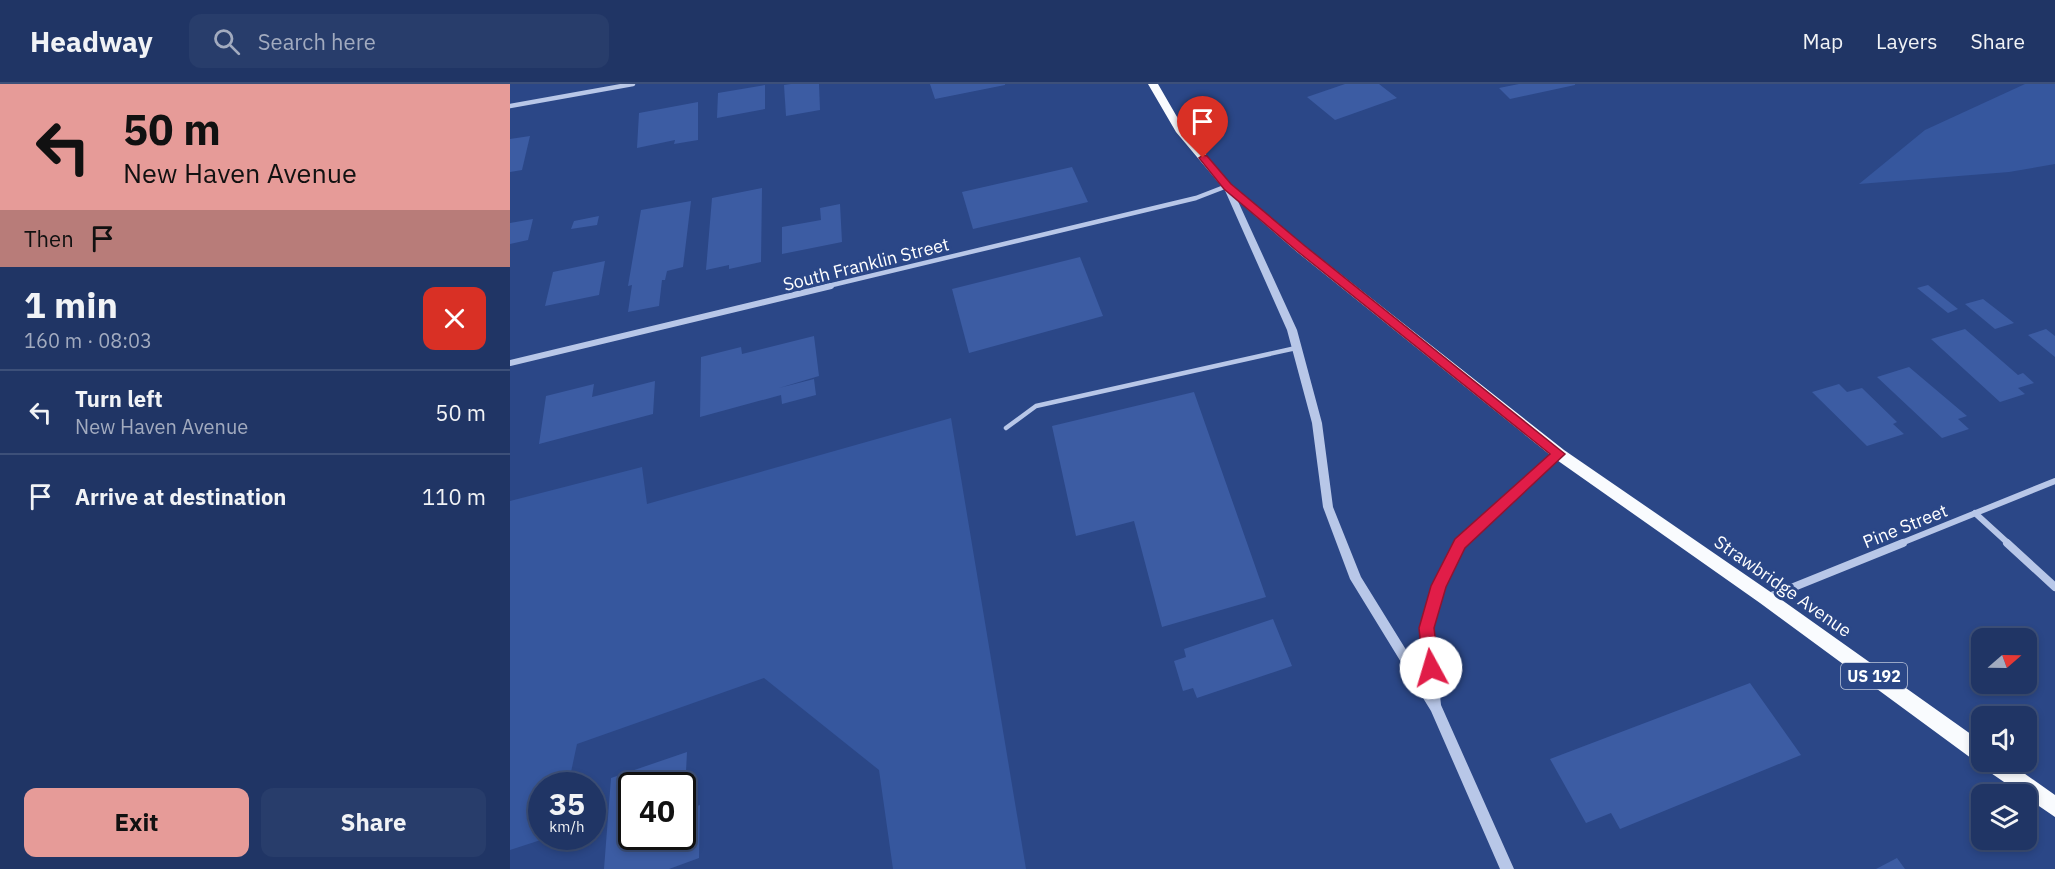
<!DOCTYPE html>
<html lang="en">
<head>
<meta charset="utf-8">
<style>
	body { margin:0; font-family:"IBM Plex Sans",sans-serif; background:#283d6b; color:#f1f3f6; height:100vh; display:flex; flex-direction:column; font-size:22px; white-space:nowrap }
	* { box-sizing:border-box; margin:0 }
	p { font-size:20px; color:#a2abbf }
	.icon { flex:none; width:33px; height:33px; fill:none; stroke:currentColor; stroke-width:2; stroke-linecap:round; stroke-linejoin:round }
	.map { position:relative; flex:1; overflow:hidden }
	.details { display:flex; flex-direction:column; background:#203565; width:510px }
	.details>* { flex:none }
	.guide { background:#e69b98; color:#111; overflow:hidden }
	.needle { width:39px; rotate:70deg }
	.fabs { position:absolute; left:1461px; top:544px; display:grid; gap:12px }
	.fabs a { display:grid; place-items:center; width:66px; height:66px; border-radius:12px; background:#203565; box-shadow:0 3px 9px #0003,0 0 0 2px #3d5079; font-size:30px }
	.speed { position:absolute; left:18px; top:688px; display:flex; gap:12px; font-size:30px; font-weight:700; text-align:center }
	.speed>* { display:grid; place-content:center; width:78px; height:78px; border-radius:50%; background:#203565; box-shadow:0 3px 9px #0003,0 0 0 2px #3d5079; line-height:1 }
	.speed small { font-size:15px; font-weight:400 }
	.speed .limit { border:3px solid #111; border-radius:9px; background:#fff; color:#111 }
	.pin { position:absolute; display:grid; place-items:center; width:51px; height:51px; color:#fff; margin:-62px -26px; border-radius:50% 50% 50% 0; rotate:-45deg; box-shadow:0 0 6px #0007 }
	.pin .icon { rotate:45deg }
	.me { position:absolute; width:66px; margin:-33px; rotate:354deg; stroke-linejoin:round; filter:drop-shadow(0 0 4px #0008) }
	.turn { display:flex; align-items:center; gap:21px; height:126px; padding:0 24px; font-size:27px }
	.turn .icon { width:78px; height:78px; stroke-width:2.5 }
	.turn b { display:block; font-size:42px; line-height:51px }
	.then { display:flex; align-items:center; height:57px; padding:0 24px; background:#0003; gap:12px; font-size:22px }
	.round { display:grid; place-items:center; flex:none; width:63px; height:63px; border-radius:12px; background:#283d6b }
	.head { display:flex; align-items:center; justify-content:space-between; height:102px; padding:0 24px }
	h1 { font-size:36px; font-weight:800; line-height:45px }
	.cta { display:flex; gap:12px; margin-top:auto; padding:12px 24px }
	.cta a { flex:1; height:69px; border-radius:12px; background:#e69b98; color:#111; font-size:24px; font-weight:800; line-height:69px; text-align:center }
	.cta a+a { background:#283d6b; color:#f1f3f6 }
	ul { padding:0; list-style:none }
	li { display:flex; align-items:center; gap:18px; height:84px; padding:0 24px; border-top:2px solid #3d5079 }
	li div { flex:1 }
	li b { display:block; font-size:22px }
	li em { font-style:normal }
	header { display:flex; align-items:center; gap:36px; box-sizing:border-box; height:84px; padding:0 30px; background:#203565; border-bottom:2px solid #3d5079 }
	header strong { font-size:28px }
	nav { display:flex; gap:33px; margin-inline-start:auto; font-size:21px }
	.search { width:420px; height:54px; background:#283d6b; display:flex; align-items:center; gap:15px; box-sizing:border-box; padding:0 21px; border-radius:12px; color:#a2abbf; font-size:22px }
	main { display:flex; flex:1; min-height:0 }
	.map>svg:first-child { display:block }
</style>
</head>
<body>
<header>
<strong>Headway</strong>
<div class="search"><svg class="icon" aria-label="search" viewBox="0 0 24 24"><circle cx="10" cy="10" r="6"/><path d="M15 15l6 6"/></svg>Search here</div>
<nav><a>Map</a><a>Layers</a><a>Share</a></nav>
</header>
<main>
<section class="details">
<div class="guide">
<div class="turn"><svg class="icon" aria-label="left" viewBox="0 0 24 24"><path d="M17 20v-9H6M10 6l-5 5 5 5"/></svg><div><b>50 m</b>New Haven Avenue</div></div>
<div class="then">Then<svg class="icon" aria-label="arrive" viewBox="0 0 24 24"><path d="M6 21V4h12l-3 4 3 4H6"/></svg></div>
</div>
<div class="head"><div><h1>1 min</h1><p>160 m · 08:03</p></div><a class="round" style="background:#d93025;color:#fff"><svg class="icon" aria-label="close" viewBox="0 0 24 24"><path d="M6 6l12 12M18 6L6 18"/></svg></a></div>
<ul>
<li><svg class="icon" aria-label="left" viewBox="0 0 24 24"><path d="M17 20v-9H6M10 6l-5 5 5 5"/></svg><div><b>Turn left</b><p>New Haven Avenue</p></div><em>50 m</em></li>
<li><svg class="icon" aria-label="arrive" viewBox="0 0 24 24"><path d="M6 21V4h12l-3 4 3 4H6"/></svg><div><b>Arrive at destination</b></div><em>110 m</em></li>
</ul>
<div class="cta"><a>Exit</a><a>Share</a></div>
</section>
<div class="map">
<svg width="1545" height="785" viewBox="0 0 1545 785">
	<rect width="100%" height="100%" fill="#2b4787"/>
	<g fill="#36579e">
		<path d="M 1515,0 L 1545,0 L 1545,80 L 1499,88 L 1349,100 L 1415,46 Z"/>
		<path d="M 441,334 L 516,785 L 383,785 L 369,686 L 254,594 L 67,660 L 58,702 L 32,702 L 32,753 L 40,753 L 0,766 L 0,417 L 132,383 L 137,420 Z"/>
	</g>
	<g fill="#3c5ca3">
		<path d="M 281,0 L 309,0 L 310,26 L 276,32 L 274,1 Z"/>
		<path d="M 420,0 L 495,0 L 495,1 L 425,15 Z"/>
		<path d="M 835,0 L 869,0 L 887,14 L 825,36 L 797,13 Z"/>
		<path d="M 1009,0 L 1065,0 L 1065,1 L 1000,15 L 989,4 Z"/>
		<path d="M 255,1 L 255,25 L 207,34 L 208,9 Z"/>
		<path d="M 188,18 L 188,56 L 164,60 L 165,56 L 127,64 L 129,29 Z"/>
		<path d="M 20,52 L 12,86 L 0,88 L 0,55 Z"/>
		<path d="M 562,83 L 578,118 L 463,145 L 452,108 Z"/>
		<path d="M 252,104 L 251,178 L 219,185 L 219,181 L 196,186 L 202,114 Z"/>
		<path d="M 181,117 L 173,183 L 157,187 L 155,196 L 152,196 L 149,222 L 118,228 L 122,201 L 118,202 L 131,126 Z"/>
		<path d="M 330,120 L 332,158 L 272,170 L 272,143 L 311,136 L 310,124 Z"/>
		<path d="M 89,132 L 87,141 L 61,145 L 64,137 Z"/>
		<path d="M 23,135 L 18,156 L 0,160 L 0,139 Z"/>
		<path d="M 570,173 L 593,232 L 459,269 L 442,205 Z"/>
		<path d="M 95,177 L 89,211 L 35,222 L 43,188 Z"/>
		<path d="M 1418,201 L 1448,225 L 1438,229 L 1407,204 Z"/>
		<path d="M 1473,215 L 1504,239 L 1485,245 L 1455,220 Z"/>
		<path d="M 1455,245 L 1508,291 L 1513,289 L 1524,299 L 1508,304 L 1515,310 L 1490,318 L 1421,255 Z"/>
		<path d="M 1536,245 L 1545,252 L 1545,273 L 1518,251 Z"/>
		<path d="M 304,252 L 309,292 L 269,304 L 304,295 L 306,311 L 272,320 L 271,311 L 190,333 L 191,273 L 231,263 L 232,270 Z"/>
		<path d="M 1399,283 L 1457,332 L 1448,335 L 1459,345 L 1432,354 L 1367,293 Z"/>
		<path d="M 145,297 L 143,330 L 29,360 L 36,312 L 84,300 L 82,313 Z"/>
		<path d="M 1329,300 L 1337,308 L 1352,304 L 1387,338 L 1383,340 L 1394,350 L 1357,362 L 1302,308 Z"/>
		<path d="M 684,308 L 756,513 L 652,543 L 624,437 L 566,452 L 542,342 Z"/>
		<path d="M 763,535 L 782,582 L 687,614 L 683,604 L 673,607 L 664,577 L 676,573 L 674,565 Z"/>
		<path d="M 1240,599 L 1291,671 L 1110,745 L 1101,729 L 1076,739 L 1040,675 Z"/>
		<path d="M 177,668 L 174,726 L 172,726 L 172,702 L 122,702 L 122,753 L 172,753 L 172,727 L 190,721 L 189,774 L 159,785 L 94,785 L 101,694 Z"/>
		<path d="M 1387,774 L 1395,785 L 1366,785 Z"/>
	</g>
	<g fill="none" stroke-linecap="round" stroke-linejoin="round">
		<path stroke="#b8c7e8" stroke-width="4.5" d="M 496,344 L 526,322 L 786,264"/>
		<g stroke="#b8c7e8" stroke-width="4.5">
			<path d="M 0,22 L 123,0"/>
			<path d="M 314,203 L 686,114 L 717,102"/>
		</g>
		<g stroke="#b8c7e8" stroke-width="6">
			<path d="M 0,279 L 321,202"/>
			<path d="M 1465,429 L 1499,460"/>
			<path d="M 1389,460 L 1545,397"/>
		</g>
		<g stroke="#b8c7e8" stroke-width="8">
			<path d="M 1497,459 L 1545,503"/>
			<path d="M 1259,513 L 1393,459"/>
		</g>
		<path fill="#b8c7e8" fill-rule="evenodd" d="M 714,100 L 717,100 L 721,102 L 787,246 L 812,339 L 823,423 L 851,493 L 916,598 L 911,544 L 923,502 L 946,457 L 1045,367 L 1053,367 L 1054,370 L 954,463 L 935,502 L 923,544 L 931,621 L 1004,785 L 990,785 L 921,627 L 840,495 L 813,423 L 802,339 L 777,246 L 713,102 Z"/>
		<path fill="#f9fbfe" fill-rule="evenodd" d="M 638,0 L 648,0 L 674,45 L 721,100 L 795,162 L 1054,366 L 1262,509 L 1472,658 L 1472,678 L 1498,678 L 1545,711 L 1545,733 L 1475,685 L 1473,679 L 1465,677 L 1250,519 L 1044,374 L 787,168 L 713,104 L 666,48 Z"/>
	</g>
	<path fill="#e11d48" stroke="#92132f" stroke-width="1.5" d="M 693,71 L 697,72 L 721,100 L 795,162 L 1055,370 L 955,464 L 936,503 L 924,544 L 929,584 L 926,589 L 921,591 L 915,589 L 913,584 L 909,544 L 921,502 L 945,455 L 1040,370 L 787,167 L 714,105 L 689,74 Z"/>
	<g text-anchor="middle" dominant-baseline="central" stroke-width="6" stroke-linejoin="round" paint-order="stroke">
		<rect fill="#2b4787" stroke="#bfc8db" stroke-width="1.5" x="1331" y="579" width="66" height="26" rx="4.5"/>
		<g font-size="16" font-weight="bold" fill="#fff">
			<text x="1364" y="592">US 192</text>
		</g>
		<g font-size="18" fill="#fff" stroke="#2b4787">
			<text transform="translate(356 180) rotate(-14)">South Franklin Street</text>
			<text transform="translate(1395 442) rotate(-22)">Pine Street</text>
			<text transform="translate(1273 502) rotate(35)">Strawbridge Avenue</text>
		</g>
	</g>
</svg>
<div class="fabs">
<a><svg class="needle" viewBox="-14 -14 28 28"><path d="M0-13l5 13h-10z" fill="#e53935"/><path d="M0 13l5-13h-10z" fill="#a2abbf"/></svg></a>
<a><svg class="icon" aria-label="sound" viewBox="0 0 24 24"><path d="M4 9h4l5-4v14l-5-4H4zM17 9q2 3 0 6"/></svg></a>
<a><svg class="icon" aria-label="layers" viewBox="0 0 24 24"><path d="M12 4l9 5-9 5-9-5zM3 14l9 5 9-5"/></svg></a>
</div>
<div class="speed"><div>35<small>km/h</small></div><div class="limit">40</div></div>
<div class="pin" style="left:693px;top:74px;background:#d93025"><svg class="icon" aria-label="arrive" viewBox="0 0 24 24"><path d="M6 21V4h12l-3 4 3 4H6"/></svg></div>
<svg class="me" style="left:921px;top:584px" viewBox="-20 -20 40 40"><circle r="19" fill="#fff"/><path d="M0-13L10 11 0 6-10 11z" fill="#e11d48"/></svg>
</div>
</main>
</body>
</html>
